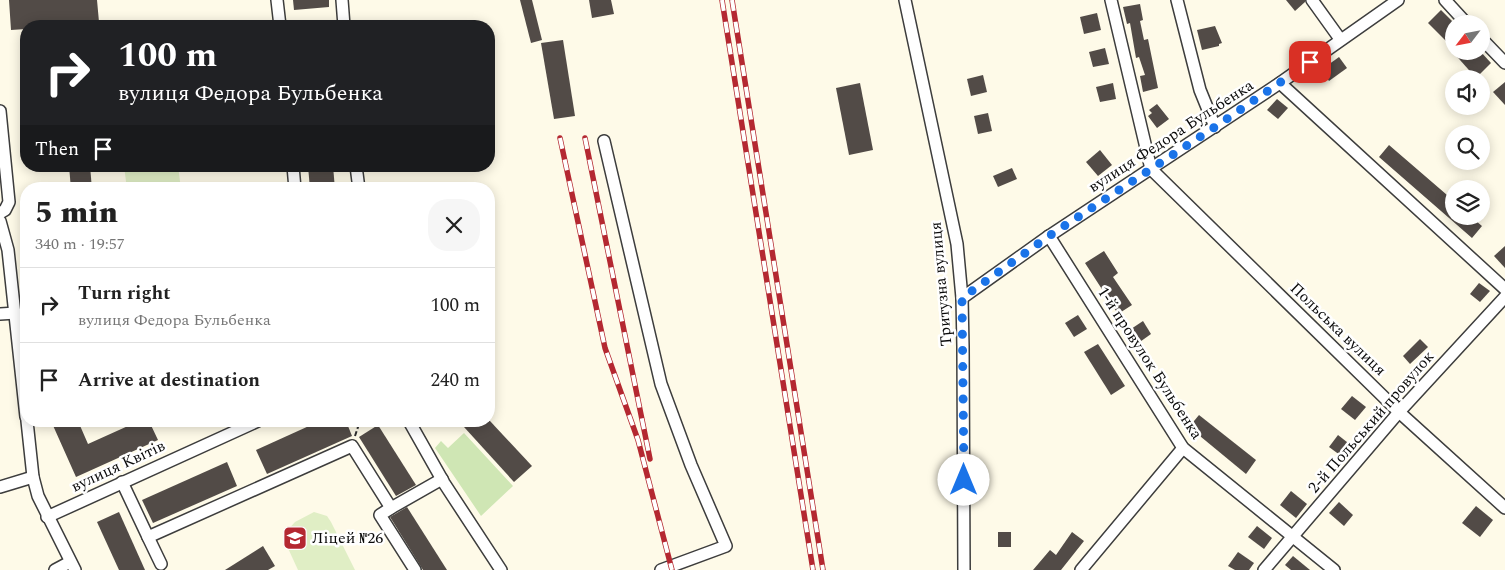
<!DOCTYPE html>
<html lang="en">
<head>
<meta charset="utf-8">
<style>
	body { margin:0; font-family:Spectral,serif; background:#f6f6f6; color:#222; height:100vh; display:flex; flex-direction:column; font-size:19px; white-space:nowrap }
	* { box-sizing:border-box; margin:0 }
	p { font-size:16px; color:#767676 }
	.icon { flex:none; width:28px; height:28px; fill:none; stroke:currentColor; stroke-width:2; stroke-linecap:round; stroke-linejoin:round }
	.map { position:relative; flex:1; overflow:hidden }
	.drawer { position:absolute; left:20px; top:182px; width:475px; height:245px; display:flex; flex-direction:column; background:#fff; border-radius:20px; box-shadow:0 2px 12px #0003 }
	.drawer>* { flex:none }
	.top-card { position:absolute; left:20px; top:20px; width:475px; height:152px; border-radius:20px; box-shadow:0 2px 12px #0003; background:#202124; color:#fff; overflow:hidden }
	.needle { width:32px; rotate:238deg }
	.buttons { position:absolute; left:1445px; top:15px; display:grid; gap:10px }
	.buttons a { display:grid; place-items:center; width:45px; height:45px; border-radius:50%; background:#fff; box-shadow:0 2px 12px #0003; font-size:25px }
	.pin { position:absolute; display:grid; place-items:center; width:42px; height:42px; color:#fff; margin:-21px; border-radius:10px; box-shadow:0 2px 8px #0006 }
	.me { position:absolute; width:55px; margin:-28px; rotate:0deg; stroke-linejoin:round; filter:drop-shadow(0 0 4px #0008) }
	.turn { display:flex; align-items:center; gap:18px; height:105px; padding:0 15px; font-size:22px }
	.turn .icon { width:65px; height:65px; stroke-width:2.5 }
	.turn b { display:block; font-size:35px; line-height:42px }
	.then { display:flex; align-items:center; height:48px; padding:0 15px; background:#0003; gap:10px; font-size:19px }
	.round { display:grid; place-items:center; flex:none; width:52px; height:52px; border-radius:20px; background:#f6f6f6 }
	.headline { display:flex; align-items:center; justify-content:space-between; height:85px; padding:0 15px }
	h1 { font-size:30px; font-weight:800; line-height:38px }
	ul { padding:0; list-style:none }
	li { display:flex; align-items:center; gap:15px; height:75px; padding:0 15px; border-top:1px solid #e0e0e0 }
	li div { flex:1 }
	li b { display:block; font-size:19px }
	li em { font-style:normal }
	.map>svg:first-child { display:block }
</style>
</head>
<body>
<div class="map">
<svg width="1505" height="570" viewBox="0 0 1505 570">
	<rect width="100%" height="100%" fill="#fefae8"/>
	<path fill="#cfe6b4" d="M 464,433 L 513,486 L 481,516 L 435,448 L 441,441 L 448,448 Z"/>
	<g fill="#e0eec5">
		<path d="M 124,166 L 178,166 L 181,189 L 127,189 Z"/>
		<path d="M 314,512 L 327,516 L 331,522 L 355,570 L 298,570 L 287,546 L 286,532 L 295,522 Z"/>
	</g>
	<g fill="#524b47">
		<path d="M 9,0 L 97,0 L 99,22 L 26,26 L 26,29 L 11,30 Z"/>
		<path d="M 293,0 L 329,0 L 329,7 L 294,10 Z"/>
		<path d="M 520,0 L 532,0 L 542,40 L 531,43 Z"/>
		<path d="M 589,0 L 611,0 L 614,14 L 592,18 Z"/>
		<path d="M 1286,0 L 1305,0 L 1305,2 L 1295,11 Z"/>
		<path d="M 1140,4 L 1143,20 L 1140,21 L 1144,40 L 1148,39 L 1158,88 L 1143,92 L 1140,76 L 1145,75 L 1139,57 L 1136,58 L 1130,23 L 1127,24 L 1123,7 Z"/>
		<path d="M 1441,10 L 1454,23 L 1454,49 L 1428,23 Z"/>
		<path d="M 1097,13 L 1101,30 L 1084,34 L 1080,17 Z"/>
		<path d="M 1215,26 L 1222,43 L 1219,44 L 1219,46 L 1202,50 L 1197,30 Z"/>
		<path d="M 563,40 L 575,116 L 554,119 L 541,43 Z"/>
		<path d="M 1105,48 L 1109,64 L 1093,67 L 1089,52 Z"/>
		<path d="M 1452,51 L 1480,51 L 1491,63 L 1476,78 Z"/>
		<path d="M 1339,57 L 1347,68 L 1329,81 L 1321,70 Z"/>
		<path d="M 983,75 L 987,92 L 971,96 L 967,79 Z"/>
		<path d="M 1505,82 L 1505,105 L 1493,92 Z"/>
		<path d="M 860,83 L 873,150 L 849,155 L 836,88 Z"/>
		<path d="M 1113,83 L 1116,99 L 1100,102 L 1096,87 Z"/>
		<path d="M 1277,99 L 1288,108 L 1278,119 L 1267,110 Z"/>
		<path d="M 1157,104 L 1169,119 L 1157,128 L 1148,116 L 1152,113 L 1149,110 Z"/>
		<path d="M 988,113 L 992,131 L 978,134 L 974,116 Z"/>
		<path d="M 1389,145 L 1454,201 L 1454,216 L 1470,216 L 1482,226 L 1472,238 L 1379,157 Z"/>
		<path d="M 1100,150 L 1112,165 L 1098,176 L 1086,162 Z"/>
		<path d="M 69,166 L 90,166 L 92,189 L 71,189 Z"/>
		<path d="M 308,166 L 333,166 L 335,189 L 310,189 Z"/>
		<path d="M 1012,168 L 1017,179 L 998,187 L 993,176 Z"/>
		<path d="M 1505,246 L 1505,268 L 1494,256 Z"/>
		<path d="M 1104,251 L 1118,273 L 1113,277 L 1132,305 L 1118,314 L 1085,263 Z"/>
		<path d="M 1479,283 L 1490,291 L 1480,302 L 1470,294 Z"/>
		<path d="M 1078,315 L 1087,329 L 1074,337 L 1065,323 Z"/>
		<path d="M 1143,321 L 1151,334 L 1137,344 L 1128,331 Z"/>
		<path d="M 1420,339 L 1428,347 L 1410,364 L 1403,356 Z"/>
		<path d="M 1098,344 L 1125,386 L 1111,395 L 1084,352 Z"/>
		<path d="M 1352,396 L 1366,407 L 1355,420 L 1341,409 Z"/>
		<path d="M 1199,415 L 1256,460 L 1246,474 L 1189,427 Z"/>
		<path d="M 51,421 L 78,421 L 88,444 L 139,421 L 149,421 L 158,440 L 76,477 Z"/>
		<path d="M 320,421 L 346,421 L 352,436 L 267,474 L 256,450 Z"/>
		<path d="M 470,421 L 490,421 L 532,466 L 514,482 L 464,427 Z"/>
		<path d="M 378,425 L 416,485 L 396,496 L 359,437 Z"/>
		<path d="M 1338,435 L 1352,446 L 1344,458 L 1329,447 Z"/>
		<path d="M 227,462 L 237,486 L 153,523 L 142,500 Z"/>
		<path d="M 1291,491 L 1307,504 L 1296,518 L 1280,505 Z"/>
		<path d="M 1339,502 L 1353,515 L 1344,526 L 1329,513 Z"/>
		<path d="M 1476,506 L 1493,520 L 1480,537 L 1462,523 Z"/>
		<path d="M 407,507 L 447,570 L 423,570 L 390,517 Z"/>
		<path d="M 119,512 L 145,570 L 119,570 L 97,522 Z"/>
		<path d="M 1257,526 L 1272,538 L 1264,549 L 1248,537 Z"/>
		<rect x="998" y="532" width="13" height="15"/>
		<path d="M 1072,532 L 1084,541 L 1061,570 L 1033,570 L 1050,550 L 1056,555 Z"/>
		<path d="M 263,546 L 275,566 L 268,570 L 225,570 Z"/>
		<path d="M 1238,552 L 1254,563 L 1249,570 L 1235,570 L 1228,566 Z"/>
		<path d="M 1293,556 L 1310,570 L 1291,570 L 1285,565 Z"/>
	</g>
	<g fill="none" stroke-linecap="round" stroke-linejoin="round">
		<g stroke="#3d3d3d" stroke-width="14">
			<g id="minor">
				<path d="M 277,0 L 280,26"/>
				<path d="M 342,0 L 344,26"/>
				<path d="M 905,0 L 957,244 L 962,298 L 963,347 L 964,570"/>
				<path d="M 1111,0 L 1151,169 L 1399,412 L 1505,508"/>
				<path d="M 1177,0 L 1200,90 L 1215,127"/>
				<path d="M 1312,0 L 1340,39"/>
				<path d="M 1445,0 L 1467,24"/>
				<path d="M 1481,38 L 1505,63"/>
				<path d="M 1280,83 L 1505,289"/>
				<path d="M 0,111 L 9,202 L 5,210 L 0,213"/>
				<path d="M 604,141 L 661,384 L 691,465 L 726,546 L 661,570"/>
				<path d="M 293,166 L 295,189"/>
				<path d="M 356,166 L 359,189"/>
				<path d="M 0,221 L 8,250 L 26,417"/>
				<path d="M 1049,236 L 1183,448 L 1334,570"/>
				<path d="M 962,298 L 1049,236 L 1280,83 L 1398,0"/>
				<path d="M 0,314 L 16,313"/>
				<path d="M 27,421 L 33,477 L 38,496 L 75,570"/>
				<path d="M 409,421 L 444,483 L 501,570"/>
				<path d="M 122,482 L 148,537 L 352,446 L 391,508 L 442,479"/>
				<path d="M 0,487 L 33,477"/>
				<path d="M 391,508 L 380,515 L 415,570"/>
				<path d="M 47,517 L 258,421"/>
				<path d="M 148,537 L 161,564"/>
				<path d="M 55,570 L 70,562"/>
				<path d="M 1081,570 L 1183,448"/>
				<path d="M 1264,570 L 1399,412 L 1505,297"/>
			</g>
		</g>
		<path stroke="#2c2c2c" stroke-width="2" stroke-dasharray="5 2.5" stroke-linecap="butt" d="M 355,436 L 360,421"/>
		<use href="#minor" stroke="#fff" stroke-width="11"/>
		<g stroke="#b42831" stroke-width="5.5">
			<g id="rail">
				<path d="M 722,0 L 813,570"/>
				<path d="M 732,0 L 823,570"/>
				<path d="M 560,138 L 605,348 L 638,440 L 672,570"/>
				<path d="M 585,138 L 650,459"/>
			</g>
		</g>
		<use href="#rail" stroke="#fff" stroke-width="4" stroke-dasharray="11" stroke-linecap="butt"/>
	</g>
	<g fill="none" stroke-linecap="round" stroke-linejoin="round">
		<path stroke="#1a73e8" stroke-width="9" stroke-dasharray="0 16.2" d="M 964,480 L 962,298 L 1049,236 L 1215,127 L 1310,62"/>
	</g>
	<defs>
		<g id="school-square" transform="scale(1.25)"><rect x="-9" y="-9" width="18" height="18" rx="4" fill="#b42831" stroke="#fff"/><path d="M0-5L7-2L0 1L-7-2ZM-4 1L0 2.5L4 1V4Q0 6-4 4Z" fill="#fff"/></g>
	</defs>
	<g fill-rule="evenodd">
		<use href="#school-square" x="295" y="538"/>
	</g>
	<g text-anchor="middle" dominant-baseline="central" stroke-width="5" stroke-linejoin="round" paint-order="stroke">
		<g font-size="16" fill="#0a0a0a" stroke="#fff">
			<text transform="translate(1171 136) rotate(-33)">вулиця Федора Бульбенка</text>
			<text transform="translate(941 284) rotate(-95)">Тритузна вулиця</text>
			<text transform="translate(1338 329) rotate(44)">Польська вулиця</text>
			<text transform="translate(1150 363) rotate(57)">1-й провулок Бульбенка</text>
			<text transform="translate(1371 422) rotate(-49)">2-й Польський провулок</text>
			<text transform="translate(118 466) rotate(-25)">вулиця Квітів</text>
		</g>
		<g font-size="16" fill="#0a0a0a" stroke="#fff" text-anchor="start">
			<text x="312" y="538">Ліцей №26</text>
		</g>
	</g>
</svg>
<div class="buttons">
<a><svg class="needle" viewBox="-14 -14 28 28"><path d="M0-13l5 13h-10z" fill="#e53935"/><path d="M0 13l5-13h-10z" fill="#767676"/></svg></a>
<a><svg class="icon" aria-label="sound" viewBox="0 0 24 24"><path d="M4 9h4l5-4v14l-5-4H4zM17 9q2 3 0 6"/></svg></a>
<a><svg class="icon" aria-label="search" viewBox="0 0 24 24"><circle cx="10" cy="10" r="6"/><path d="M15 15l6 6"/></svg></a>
<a><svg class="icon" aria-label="layers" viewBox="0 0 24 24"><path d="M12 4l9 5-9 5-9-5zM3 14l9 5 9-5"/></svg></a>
</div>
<div class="pin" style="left:1310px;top:62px;background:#d93025"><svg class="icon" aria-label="arrive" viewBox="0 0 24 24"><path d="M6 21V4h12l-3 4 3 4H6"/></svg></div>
<svg class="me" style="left:964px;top:480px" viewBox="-20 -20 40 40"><circle r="19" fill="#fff"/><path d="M0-13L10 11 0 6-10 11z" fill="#1a73e8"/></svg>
<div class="top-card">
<div class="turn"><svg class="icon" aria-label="right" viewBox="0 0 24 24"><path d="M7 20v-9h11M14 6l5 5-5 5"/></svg><div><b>100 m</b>вулиця Федора Бульбенка</div></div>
<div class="then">Then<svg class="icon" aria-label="arrive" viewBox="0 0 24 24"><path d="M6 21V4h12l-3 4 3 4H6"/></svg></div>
</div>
<section class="drawer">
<div class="headline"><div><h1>5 min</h1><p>340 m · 19:57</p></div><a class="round"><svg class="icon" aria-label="close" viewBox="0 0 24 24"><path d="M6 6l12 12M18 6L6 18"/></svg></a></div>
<ul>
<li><svg class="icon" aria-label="right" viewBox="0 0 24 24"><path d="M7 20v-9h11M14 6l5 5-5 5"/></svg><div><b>Turn right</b><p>вулиця Федора Бульбенка</p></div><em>100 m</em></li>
<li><svg class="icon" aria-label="arrive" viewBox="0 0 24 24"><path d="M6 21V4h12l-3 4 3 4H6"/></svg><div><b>Arrive at destination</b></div><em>240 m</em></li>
</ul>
</section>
</div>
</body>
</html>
